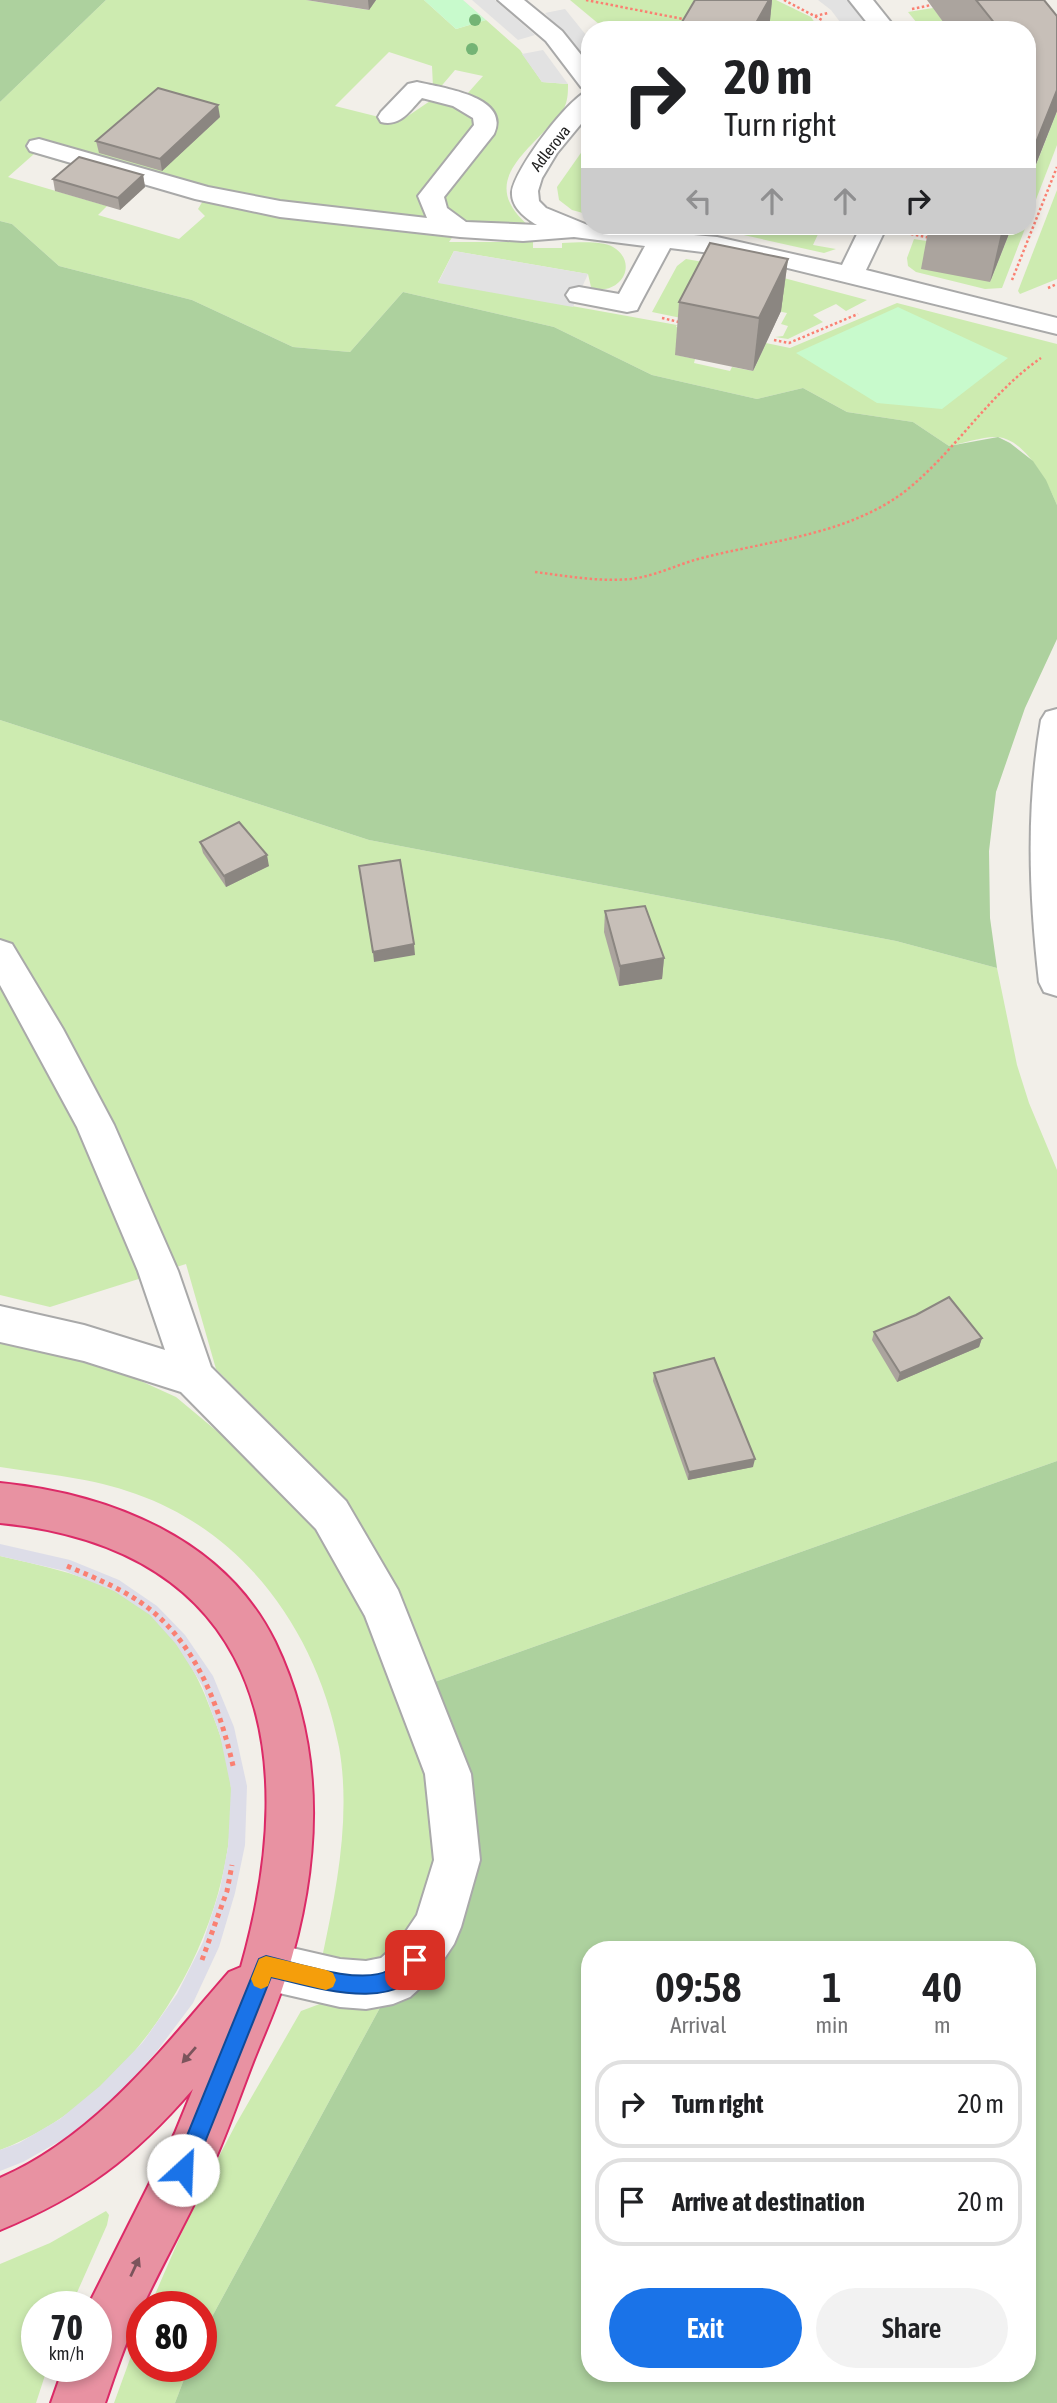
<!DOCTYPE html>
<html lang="en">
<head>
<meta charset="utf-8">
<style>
	body { margin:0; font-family:"Asap Condensed",sans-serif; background:#f2f2f2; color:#202124; height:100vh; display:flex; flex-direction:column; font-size:26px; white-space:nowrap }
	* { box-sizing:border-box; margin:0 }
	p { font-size:23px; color:#757577 }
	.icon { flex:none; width:38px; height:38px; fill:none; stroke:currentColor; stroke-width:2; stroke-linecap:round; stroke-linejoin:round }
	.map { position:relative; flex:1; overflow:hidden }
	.drawer { position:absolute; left:581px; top:1941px; width:455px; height:441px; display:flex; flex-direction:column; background:#fff; border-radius:28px; box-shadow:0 4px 10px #0003 }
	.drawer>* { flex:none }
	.hud { position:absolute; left:581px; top:21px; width:455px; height:214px; border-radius:28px; box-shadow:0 4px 10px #0003; background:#fff; color:#202124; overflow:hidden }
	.speed { position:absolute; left:21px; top:2291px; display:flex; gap:14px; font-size:35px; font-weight:700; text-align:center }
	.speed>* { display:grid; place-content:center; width:91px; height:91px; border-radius:50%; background:#fff; box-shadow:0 4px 10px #0003; line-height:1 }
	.speed small { font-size:18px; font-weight:400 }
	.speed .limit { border:10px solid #d22; background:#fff; color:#111 }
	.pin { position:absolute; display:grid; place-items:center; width:60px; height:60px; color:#fff; margin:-30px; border-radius:14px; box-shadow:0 4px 10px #0006 }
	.me { position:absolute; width:77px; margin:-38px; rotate:25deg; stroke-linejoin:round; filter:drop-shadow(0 0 5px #0008) }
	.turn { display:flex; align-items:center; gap:24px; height:147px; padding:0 28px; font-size:32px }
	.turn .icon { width:91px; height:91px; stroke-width:2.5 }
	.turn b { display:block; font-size:49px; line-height:60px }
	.lanes { display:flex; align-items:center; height:66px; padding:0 28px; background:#0003; justify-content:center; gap:35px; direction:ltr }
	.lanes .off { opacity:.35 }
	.eta { display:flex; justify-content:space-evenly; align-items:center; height:119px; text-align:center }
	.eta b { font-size:42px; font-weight:600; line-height:49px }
	.button { display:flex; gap:14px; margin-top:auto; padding:14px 28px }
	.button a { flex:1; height:80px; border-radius:42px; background:#1a73e8; color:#fff; font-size:28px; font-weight:600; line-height:80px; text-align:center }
	.button a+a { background:#f2f2f2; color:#202124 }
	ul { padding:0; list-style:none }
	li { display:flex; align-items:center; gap:21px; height:88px; margin:0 14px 10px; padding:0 14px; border:4px solid #e0e0e0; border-radius:28px }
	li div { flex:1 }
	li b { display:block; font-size:26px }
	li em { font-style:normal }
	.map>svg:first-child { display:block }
</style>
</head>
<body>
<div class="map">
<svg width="1057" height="2403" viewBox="0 0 1057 2403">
	<rect width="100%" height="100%" fill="#f2efe9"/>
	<g fill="#cdebb0">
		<path d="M 106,0 L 306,0 L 368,10 L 376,0 L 424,0 L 456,29 L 486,20 L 520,50 L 542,82 L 568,84 C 568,91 568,99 565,106 C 563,112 556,117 552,123 C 520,158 481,185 529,226 L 454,220 L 438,209 C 438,176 478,154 493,127 C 493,106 479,107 467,94 L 483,76 L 455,70 L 438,90 L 433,87 L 432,66 L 389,52 L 335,106 L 399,122 L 436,97 L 470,109 L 474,114 C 480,149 428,168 425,200 C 424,207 429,214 433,220 L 254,200 L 187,184 L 41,141 L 32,150 L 133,179 L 139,185 L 34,154 L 8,177 L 107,206 L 98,215 L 179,239 L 205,216 L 198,209 L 204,199 L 281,213 L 437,230 L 454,235 L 449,242 L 533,242 L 533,248 L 562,248 L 562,243 C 577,243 599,240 613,247 C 641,264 618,298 591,287 L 588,274 L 454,251 L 438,282 L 677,325 L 676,327 L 688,329 L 676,355 L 695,359 L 694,363 L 730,371 L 732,367 L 753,371 L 766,343 L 790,348 L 897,303 L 1057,344 L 1057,505 C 1048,483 1026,440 998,437 C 984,436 964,443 949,446 L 913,422 L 847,412 L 803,388 L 757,399 L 652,375 L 554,327 L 403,292 L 350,352 L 293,347 L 192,300 L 59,266 L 12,224 L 0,221 L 0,102 Z"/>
		<path d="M 570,0 L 776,0 L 811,17 L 815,23 L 812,30 L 606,30 Z"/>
		<path d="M 933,8 L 946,25 L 921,28 L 908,12 Z"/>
		<path d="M 1057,111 L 1057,145 L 1027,223 L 1027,188 Z"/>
		<path d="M 590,140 L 590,215 L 572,210 L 559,200 L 557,187 Z"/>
		<path d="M 1057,190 L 1057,279 L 1020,294 L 1018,291 Z"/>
		<path d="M 719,226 L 804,226 L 840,233 L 819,232 L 813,245 L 836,249 L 824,253 L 721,230 Z"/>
		<path d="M 1012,226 L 1026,226 L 1002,288 L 985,289 L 916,272 L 908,266 L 907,258 L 914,239 L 933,242 L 990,282 Z"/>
		<path d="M 686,259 L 761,272 L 867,300 L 846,311 L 836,304 L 813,315 L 823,322 L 788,339 L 775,337 L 783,336 L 788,326 L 781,324 L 787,313 L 700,295 L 681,318 L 652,312 L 677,266 Z"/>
		<path d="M 0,720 L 369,840 L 896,941 L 997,968 L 1017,1065 L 1029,1103 L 1057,1170 L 1057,1461 L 429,1684 L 400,1596 L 345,1498 L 216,1369 L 186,1264 L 50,1307 L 0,1295 Z"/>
		<path d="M 0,1338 L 99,1362 L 176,1397 L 260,1467 L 313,1521 L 371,1622 L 438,1797 L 434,1894 L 393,1952 L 361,1963 L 329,1960 L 323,1953 C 337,1887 351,1815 339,1747 C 317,1634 247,1533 136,1494 C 93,1478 45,1474 0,1467 Z"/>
		<path d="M 0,1556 C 51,1568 110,1579 151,1615 C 178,1640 198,1674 210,1708 C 220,1733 230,1762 231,1789 C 237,1933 136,2099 0,2150 Z"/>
		<path d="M 325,2002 L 382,2004 L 201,2337 L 201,2306 L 150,2306 L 196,2200 L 236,2124 L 301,2011 Z"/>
		<path d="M 106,2211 L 109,2215 L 107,2225 L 71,2306 L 37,2306 L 37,2366 L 48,2366 L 36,2403 L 0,2403 L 0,2264 L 50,2243 Z"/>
		<path d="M 142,2326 L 142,2366 L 189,2366 L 175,2403 L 114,2403 Z"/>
	</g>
	<g fill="#add19e" fill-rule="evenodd">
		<path d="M 0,0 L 106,0 L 0,102 Z"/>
		<path d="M 0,221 L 12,224 L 59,266 L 192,300 L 293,347 L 350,352 L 403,292 L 554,327 L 652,375 L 757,399 L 803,388 L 847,412 L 913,422 L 949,446 L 998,437 L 1010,443 L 1033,461 L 1046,480 L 1057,505 L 1057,639 L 1025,708 L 996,792 L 989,851 L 990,918 L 997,968 L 896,941 L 369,840 L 0,720 Z"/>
		<path d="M 1057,1461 L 1057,2403 L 175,2403 L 189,2366 L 201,2366 L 201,2337 L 382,2004 L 456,1916 L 429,1684 ZM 590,1950 L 1027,1950 L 1027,2373 L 590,2373 Z"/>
	</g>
	<g fill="#c8facc">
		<path d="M 424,0 L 463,0 L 486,20 L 456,29 Z"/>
		<path d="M 898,307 L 902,309 L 1008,358 L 942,409 L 877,403 L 796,353 Z"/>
	</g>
	<g fill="#e2e2e2">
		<path d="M 472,0 L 495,0 L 535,35 L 518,40 Z"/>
		<path d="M 818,0 L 847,0 L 857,8 L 872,30 L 846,30 L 831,10 Z"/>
		<path d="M 565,9 L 590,40 L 590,64 L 545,13 Z"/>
		<path d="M 543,50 L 568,84 L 542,82 L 522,54 Z"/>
		<path d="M 454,251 L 588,274 L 573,307 L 438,283 Z"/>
	</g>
	<path fill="#dddde8" d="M 0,1544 L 70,1560 L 119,1580 L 157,1606 L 185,1635 L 213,1676 L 234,1727 L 247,1786 L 245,1845 L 235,1893 L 219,1947 L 193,2003 L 157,2051 L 113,2100 L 67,2137 L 23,2162 L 0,2171 L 0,2150 L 19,2143 L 60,2119 L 100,2086 L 143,2042 L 177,1994 L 203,1942 L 220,1889 L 228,1847 L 231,1788 L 220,1735 L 202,1685 L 176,1644 L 150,1615 L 114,1591 L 65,1571 L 0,1556 Z"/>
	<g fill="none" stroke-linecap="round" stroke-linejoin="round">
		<g stroke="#a9a9a9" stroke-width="4">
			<g id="minor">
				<path d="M 498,0 L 524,0 L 562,31 L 590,66 L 590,89 L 581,87 L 546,41 Z"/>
				<path d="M 849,0 L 873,0 L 897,30 L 873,30 Z"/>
				<path d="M 417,82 C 442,88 511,96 494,134 L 444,197 L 447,208 L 466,222 L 537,225 C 525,218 511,207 512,192 C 514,170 570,95 590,90 L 590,113 L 557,153 L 542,178 L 538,191 L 539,201 L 546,208 L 590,226 L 717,237 L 842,265 L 861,226 L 887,226 L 866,270 L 1057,318 L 1057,334 L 743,257 L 670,248 L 640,304 L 637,310 L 627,312 L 570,301 L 566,295 L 570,289 L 579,287 L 619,294 L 645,246 L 574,237 L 523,241 L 460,237 L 280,217 L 195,199 L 30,151 L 27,146 L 30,141 L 39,139 L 208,187 L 280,201 L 427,218 L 418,196 L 474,125 L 473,118 L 453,106 L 422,98 C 410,110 401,127 381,122 L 378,117 L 381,112 L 408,84 Z"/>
				<path d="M 1057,709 L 1057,996 L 1044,992 L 1039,982 C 1029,894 1026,808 1041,720 L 1046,712 Z"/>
				<path d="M 0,940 L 12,944 L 63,1029 L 114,1125 L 178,1271 L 211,1367 L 346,1501 L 398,1590 L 471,1774 L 480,1860 L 461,1927 L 454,1944 L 432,1977 L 410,1997 L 393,2004 L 366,2009 L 340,2007 L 266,1990 L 249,1983 L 242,1966 L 249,1949 L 266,1942 L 340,1959 L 366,1961 L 381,1958 L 398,1943 L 417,1915 L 434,1860 L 425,1774 L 365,1616 L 316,1529 L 181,1392 L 84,1361 L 0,1342 L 0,1306 L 84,1325 L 165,1350 L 138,1271 L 77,1127 L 0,985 Z"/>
			</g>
		</g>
		<g stroke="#dc2a67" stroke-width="4">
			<path id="highway" d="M 0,1483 C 109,1494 224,1538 275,1642 C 327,1750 321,1865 286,1977 C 277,2006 264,2034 253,2062 C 239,2098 227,2134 211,2169 C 188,2219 160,2268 137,2318 C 124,2346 115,2374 105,2403 L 51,2403 L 64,2366 L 96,2366 L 96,2306 L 88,2306 L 175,2133 L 193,2089 C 133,2158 84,2195 0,2230 L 0,2178 C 96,2136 162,2049 229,1972 L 241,1967 C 304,1746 260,1549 0,1523 Z"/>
		</g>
		<g stroke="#fa8072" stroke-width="2.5" stroke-dasharray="2.5 2.5" stroke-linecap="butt">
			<path d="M 586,0 L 688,20"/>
			<path d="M 784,0 L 822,20 L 816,30"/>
			<path d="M 912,9 L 931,5"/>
			<path d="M 815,16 L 828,13"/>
			<path d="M 928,30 L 947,27"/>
			<path d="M 911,234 L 931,238"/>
			<path d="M 1012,280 L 1057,167"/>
			<path d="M 1048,288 L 1057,284"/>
			<path d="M 662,318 L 679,322"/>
			<path d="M 774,340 L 789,343 L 858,314"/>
			<path d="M 535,572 C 567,576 599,582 631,579 C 656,576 678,564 702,558 C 771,540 850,535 908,489 C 957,449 989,394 1041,358"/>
		</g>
		<g stroke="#fa8072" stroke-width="5" stroke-dasharray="4.5 4.5" stroke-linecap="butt">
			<path d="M 67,1566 C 93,1577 120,1588 143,1604 C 197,1643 220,1708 234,1770"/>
			<path d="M 202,1960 L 227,1891 L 232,1865"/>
		</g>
		<use href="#minor" fill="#fff" fill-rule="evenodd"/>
		<use href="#highway" fill="#e892a2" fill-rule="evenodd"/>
	</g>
	<g fill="#74b475">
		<circle cx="475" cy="20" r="6"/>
		<circle cx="472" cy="49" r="6"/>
	</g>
	<g fill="#aba49e">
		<path d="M 306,0 L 376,0 L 369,10 Z"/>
		<path d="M 695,0 L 772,0 L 769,30 L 678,30 L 679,27 Z"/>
		<path d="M 927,0 L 1044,0 L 1057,16 L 1057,111 L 1027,187 L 1027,30 L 949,30 Z"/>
		<path d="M 220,117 L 162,171 L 99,153 L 96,141 Z"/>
		<path d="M 143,175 L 145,187 L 120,210 L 55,191 L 53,179 Z"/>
		<path d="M 804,226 L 843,226 L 840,233 Z"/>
		<path d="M 929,226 L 1012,226 L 990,282 L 921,269 Z"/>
		<path d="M 788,259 L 781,311 L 753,371 L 675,355 L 679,302 Z"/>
		<path d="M 200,842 L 269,866 L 226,887 L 203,853 Z"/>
		<path d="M 605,911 L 664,958 L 662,979 L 619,986 L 604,932 Z"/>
		<path d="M 874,1332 L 982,1338 L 979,1347 L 897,1382 L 872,1340 Z"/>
		<path d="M 654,1373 L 753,1467 L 688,1480 L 653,1381 Z"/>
	</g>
	<g fill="#8b8681">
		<path d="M 368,0 L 376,0 L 369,10 Z"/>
		<path d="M 769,0 L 772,0 L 769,30 L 752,30 Z"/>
		<path d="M 1057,90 L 1057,111 L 1027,187 L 1027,165 Z"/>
		<path d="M 218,105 L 220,117 L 162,171 L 160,159 Z"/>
		<path d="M 143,175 L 145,187 L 120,210 L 118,198 Z"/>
		<path d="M 1003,226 L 1012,226 L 990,282 L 1002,229 Z"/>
		<path d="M 788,259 L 781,311 L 753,371 L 759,318 Z"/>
		<path d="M 267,855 L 269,866 L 226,887 L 224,876 Z"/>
		<path d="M 414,944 L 415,955 L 374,962 L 373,952 Z"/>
		<path d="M 664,958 L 662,979 L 619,986 L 620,966 Z"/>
		<path d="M 982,1338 L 979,1347 L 897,1382 L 900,1373 Z"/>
		<path d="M 755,1459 L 753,1467 L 688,1480 L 689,1472 Z"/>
	</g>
	<g fill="#c7bfb8" stroke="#8b8681" stroke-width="2">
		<path d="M 695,0 L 769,0 L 752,30 L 695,30 L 679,27 Z"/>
		<path d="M 976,0 L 1044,0 L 1057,16 L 1057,90 L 1027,165 L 1027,30 L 1000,30 Z"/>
		<path d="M 158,88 L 218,105 L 160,159 L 96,141 Z"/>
		<path d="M 79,157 L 143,175 L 118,198 L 53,179 Z"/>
		<path d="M 983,226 L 1003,226 L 1002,229 Z"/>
		<path d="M 710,243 L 788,259 L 759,318 L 679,302 Z"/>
		<path d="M 239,822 L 267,855 L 224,876 L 200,842 Z"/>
		<path d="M 400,860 L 414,944 L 373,952 L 359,866 Z"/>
		<path d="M 645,906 L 664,958 L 620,966 L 605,911 Z"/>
		<path d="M 949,1297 L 982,1338 L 900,1373 L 874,1332 L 916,1315 Z"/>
		<path d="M 714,1358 L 755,1459 L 689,1472 L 654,1373 Z"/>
	</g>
	<defs><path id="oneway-solid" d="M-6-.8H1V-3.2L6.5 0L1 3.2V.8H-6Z" transform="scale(1.75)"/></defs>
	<g fill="#7b545c">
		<use href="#oneway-solid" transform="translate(189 2055) rotate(131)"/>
		<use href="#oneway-solid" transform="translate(135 2267) rotate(-65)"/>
	</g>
	<path fill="#1a73e8" stroke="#114b97" stroke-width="2" d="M 415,1950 L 422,1953 L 425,1960 C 402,2017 315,1987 271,1977 L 191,2177 L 183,2180 L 176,2177 L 173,2170 L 259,1959 L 266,1956 C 295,1963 362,1986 389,1970 C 399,1964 405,1955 415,1950 Z"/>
	<path fill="#f59e0b" d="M 266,1956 L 326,1970 L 333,1973 L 336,1980 L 333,1987 L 326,1990 L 271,1977 L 268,1986 L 261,1989 L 254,1986 L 251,1979 L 259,1959 Z"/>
	<g text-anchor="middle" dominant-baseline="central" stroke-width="5" stroke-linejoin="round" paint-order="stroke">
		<g font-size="16" fill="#222" stroke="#fff">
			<text transform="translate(550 148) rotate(-52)">Adlerova</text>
		</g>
	</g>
</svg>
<div class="speed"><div>70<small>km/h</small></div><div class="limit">80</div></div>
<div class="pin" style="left:415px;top:1960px;background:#d93025"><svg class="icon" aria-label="arrive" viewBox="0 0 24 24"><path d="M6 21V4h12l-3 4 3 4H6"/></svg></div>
<svg class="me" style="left:183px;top:2170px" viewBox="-20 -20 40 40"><circle r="19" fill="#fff"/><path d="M0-13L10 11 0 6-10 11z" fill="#1a73e8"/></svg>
<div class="hud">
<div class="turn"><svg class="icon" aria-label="right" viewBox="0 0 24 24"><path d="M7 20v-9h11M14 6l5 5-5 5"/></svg><div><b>20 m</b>Turn right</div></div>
<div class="lanes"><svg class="icon off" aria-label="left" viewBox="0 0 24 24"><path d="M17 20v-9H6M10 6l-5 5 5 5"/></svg><svg class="icon off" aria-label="ahead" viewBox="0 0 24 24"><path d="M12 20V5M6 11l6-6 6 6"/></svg><svg class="icon off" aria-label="ahead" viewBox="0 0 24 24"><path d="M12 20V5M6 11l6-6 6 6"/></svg><svg class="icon" aria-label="right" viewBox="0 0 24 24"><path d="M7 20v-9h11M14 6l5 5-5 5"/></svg></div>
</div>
<section class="drawer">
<div class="eta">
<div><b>09:58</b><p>Arrival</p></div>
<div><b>1</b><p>min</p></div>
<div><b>40</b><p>m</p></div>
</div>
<ul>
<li><svg class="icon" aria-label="right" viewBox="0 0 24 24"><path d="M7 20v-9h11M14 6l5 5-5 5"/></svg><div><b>Turn right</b></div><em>20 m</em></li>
<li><svg class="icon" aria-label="arrive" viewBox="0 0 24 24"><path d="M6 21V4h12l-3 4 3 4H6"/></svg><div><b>Arrive at destination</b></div><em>20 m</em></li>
</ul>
<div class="button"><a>Exit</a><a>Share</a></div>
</section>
</div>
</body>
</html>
